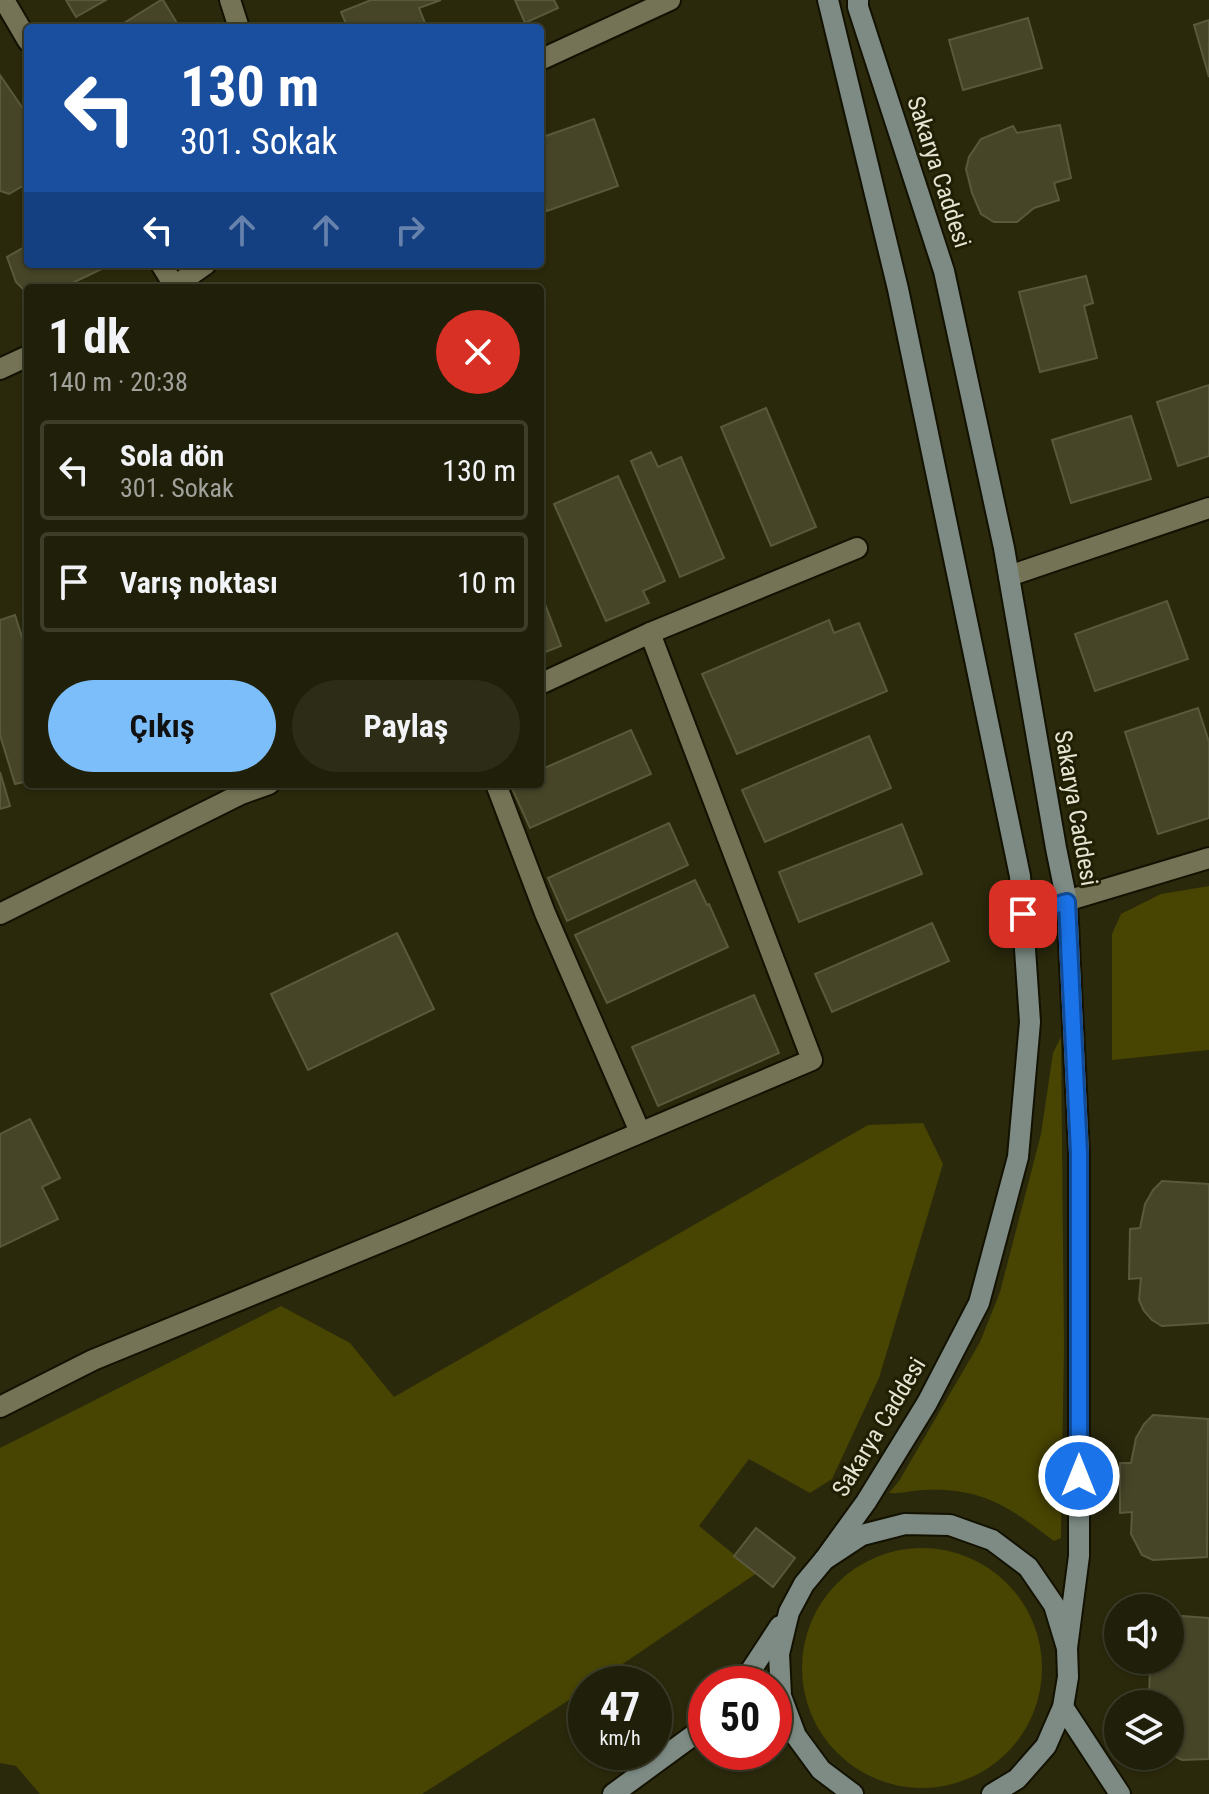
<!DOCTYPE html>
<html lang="tr">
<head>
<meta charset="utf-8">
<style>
	body { margin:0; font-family:"Roboto Condensed",sans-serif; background:#2d2c17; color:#f1f3f6; height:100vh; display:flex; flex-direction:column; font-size:30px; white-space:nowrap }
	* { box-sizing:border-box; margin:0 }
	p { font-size:26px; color:#a2a29c }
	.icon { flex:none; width:44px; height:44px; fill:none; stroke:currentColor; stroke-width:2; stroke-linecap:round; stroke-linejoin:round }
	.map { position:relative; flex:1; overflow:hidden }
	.side { position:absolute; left:24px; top:284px; width:520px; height:504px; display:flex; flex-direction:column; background:#201f09; border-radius:8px; box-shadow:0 2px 6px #0004,0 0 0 2px #3d3d2a }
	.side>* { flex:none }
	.hud { position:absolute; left:24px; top:24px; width:520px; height:244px; border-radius:8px; box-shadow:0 2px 6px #0004,0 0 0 2px #3d3d2a; background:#1a4fa0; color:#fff; overflow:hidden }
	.tools { position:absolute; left:1104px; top:1594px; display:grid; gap:16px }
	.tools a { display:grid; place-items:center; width:80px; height:80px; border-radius:50%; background:#201f09; box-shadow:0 2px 6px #0004,0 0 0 2px #3d3d2a; font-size:40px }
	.speed { position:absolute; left:568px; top:1666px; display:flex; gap:16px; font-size:40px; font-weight:700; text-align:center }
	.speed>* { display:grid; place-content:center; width:104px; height:104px; border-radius:50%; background:#201f09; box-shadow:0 2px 6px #0004,0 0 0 2px #3d3d2a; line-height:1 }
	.speed small { font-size:20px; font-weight:400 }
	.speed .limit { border:12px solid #d22; background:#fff; color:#111 }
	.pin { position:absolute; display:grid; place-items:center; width:68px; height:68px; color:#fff; margin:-34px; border-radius:16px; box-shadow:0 4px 12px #0006 }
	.me { position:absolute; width:88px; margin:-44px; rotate:0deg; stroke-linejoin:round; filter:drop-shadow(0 0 6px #0008) }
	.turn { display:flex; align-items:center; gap:28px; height:168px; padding:0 24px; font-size:36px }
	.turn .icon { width:104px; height:104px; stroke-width:2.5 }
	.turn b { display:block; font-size:56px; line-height:68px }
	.lanes { display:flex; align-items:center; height:76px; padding:0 24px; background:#0003; justify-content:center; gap:40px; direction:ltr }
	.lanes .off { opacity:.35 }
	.round { display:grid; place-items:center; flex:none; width:84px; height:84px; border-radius:42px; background:#2d2c17 }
	.head { display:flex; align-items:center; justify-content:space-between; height:136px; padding:0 24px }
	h1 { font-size:48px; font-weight:700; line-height:60px }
	.button { display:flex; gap:16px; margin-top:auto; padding:16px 24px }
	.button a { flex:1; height:92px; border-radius:48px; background:#7cbef9; color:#111; font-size:32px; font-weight:700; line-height:92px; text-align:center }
	.button a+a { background:#2d2c17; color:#f1f3f6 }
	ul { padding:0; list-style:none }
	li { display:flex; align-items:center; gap:24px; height:100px; margin:0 16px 12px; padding:0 8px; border:4px solid #3d3d2a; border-radius:8px }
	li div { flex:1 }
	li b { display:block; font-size:30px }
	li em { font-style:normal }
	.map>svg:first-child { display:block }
</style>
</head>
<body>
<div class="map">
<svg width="1209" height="1794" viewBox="0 0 1209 1794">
	<rect width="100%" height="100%" fill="#2a290c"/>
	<g fill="#484402">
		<path d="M 1209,886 L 1209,1050 L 1112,1060 L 1112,934 L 1121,914 L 1161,894 Z"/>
		<path d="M 1061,1037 L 1064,1345 L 1061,1538 L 1054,1541 C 1010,1508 984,1488 926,1490 C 913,1490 901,1494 889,1493 L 899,1481 L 980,1342 L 1000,1292 L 1041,1134 L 1053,1053 Z"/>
		<path d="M 923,1123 L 943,1164 L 879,1378 L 832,1479 L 810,1493 L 749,1459 L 699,1526 L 757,1573 L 593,1684 L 586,1684 L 586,1688 L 580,1693 L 422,1794 L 40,1794 L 16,1766 L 0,1763 L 0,1448 L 281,1306 L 350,1343 L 394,1397 L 868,1125 Z"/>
		<circle cx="922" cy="1668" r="120"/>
	</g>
	<g fill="#464528" stroke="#5a593c" stroke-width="2">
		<path d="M 66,0 L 106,0 L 76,17 Z"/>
		<path d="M 161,0 L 163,0 L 180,28 L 116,28 Z"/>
		<path d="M 371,0 L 441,0 L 419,8 L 427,28 L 348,28 L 341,12 Z"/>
		<path d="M 515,0 L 554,0 L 558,8 L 525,23 Z"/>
		<path d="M 1028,18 L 1042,68 L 963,90 L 949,40 Z"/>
		<path d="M 1209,20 L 1209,77 L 1194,25 Z"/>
		<path d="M 0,75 L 28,116 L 28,183 L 9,194 L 0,191 Z"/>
		<path d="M 594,119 L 618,186 L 547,211 L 540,192 L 540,138 Z"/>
		<path d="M 1060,125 L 1071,178 L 1054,183 L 1059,200 L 1034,208 L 1017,222 L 994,222 L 981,214 L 972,193 L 966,169 L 969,157 L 981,139 L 1013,126 L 1017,133 Z"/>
		<path d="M 28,245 L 28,264 L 112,264 L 62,288 L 28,288 L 28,294 L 16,282 L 7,257 Z"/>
		<path d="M 1086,276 L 1093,303 L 1084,306 L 1097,358 L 1040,372 L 1019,292 Z"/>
		<path d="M 1209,385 L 1209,456 L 1178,466 L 1157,402 Z"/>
		<path d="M 766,408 L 816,527 L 771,546 L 721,427 Z"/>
		<path d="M 1131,416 L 1151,479 L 1071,503 L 1052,440 Z"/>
		<path d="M 651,452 L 658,467 L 681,457 L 724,558 L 680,577 L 631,461 Z"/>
		<path d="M 618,476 L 665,581 L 643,591 L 649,603 L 606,621 L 554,504 Z"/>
		<path d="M 540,591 L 561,646 L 540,654 Z"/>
		<path d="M 1167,601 L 1188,659 L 1095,691 L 1075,634 Z"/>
		<path d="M 15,615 L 28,656 L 28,781 L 15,784 L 0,735 L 0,620 Z"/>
		<path d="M 829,620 L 834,633 L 859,623 L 887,691 L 737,754 L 702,674 Z"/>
		<path d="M 1198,708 L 1209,742 L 1209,818 L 1158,834 L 1125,732 Z"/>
		<path d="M 631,730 L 651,774 L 530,828 L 510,784 L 540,784 L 540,770 Z"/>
		<path d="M 869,736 L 891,788 L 765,842 L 742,790 Z"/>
		<path d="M 0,772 L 10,806 L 0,809 Z"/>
		<path d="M 669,823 L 688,865 L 567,921 L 548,878 Z"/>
		<path d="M 902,824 L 922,874 L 799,922 L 779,872 Z"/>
		<path d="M 695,880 L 707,905 L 709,904 L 728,947 L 607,1003 L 575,935 Z"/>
		<path d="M 932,923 L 949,961 L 832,1012 L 815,974 Z"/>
		<path d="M 397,933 L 434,1009 L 308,1070 L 271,994 Z"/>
		<path d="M 754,995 L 779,1053 L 658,1106 L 632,1047 Z"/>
		<path d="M 30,1119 L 60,1178 L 42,1187 L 58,1219 L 0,1247 L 0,1134 Z"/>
		<path d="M 1162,1181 L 1209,1184 L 1209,1323 L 1162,1326 L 1152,1320 L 1144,1311 L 1139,1300 L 1141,1278 L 1129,1279 L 1130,1229 L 1140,1228 L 1145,1204 L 1153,1190 Z"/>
		<path d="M 1153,1415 L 1208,1419 L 1207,1557 L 1153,1560 L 1142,1555 L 1131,1534 L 1132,1512 L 1120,1513 L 1120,1463 L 1131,1463 L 1136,1438 L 1144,1424 Z"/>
		<path d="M 756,1528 L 795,1558 L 773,1587 L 734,1556 Z"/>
		<path d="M 1182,1616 L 1209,1618 L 1209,1759 L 1182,1760 L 1172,1755 L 1170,1752 L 1170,1704 L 1149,1704 L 1150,1664 L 1160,1663 L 1161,1660 L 1170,1660 L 1170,1631 Z"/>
	</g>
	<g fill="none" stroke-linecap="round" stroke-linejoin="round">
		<g stroke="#131100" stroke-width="24">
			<g id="street">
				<path d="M 4,0 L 28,41"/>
				<path d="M 230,0 L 239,28"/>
				<path d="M 540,60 L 670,0"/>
				<path d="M 161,264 L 175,287"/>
				<path d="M 172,288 L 206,264"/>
				<path d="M 0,369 L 28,356"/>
				<path d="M 1009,576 L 1209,508"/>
				<path d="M 540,684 L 650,633 L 857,548"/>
				<path d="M 496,784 L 545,913 L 640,1132"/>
				<path d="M 0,914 L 241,794 L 269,784"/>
				<path d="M 1023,914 L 1209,858"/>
				<path d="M 0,1407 L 93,1360 L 403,1233 L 812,1060 L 650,633"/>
			</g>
		</g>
		<g stroke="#131100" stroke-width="24">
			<g id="secondary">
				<path d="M 858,0 L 858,7 L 944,271 L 1004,548 L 1056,848 L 1067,902 L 1079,1153 L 1079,1556 L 1067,1648"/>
				<path d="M 824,1560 L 866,1502 L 927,1403 L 979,1303 L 1018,1157 L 1030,1022 L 1020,876 L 898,289 L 828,0"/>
				<path d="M 742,1684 L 780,1626"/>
				<path d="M 1063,1707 L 1120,1794"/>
				<path d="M 613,1794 L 706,1726"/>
				<path d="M 853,1794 L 821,1770 L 796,1736 L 781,1696 L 779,1654 L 789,1612 L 804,1584 L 824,1560 L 862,1535 L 905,1524 L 950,1525 L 992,1540 L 1028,1567 L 1054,1605 L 1067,1648 L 1068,1677 L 1063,1707 L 1046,1746 L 1017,1779 L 992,1794"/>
			</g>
		</g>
		<use href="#street" stroke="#757355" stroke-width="20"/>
		<use href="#secondary" stroke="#7d8b84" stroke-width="20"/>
	</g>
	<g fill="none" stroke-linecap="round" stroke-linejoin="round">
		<g stroke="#114b97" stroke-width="20">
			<path id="route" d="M 1023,914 L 1067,902 L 1079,1153 L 1079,1476"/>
		</g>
		<use href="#route" stroke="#1a73e8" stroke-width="14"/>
	</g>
	<g text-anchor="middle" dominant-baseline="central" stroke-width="6" stroke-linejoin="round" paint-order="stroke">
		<g font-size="24" fill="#e5e5d4" stroke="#211f03">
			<text transform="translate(939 172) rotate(72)">Sakarya Caddesi</text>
			<text transform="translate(1076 808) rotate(80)">Sakarya Caddesi</text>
			<text transform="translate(879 1427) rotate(-59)">Sakarya Caddesi</text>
		</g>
	</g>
</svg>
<div class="tools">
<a><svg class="icon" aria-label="sound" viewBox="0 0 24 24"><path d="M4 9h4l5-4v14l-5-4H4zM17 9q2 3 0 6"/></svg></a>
<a><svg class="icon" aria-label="layers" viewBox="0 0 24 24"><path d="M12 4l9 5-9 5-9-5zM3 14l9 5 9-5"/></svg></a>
</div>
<div class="speed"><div>47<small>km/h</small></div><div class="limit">50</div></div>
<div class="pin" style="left:1023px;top:914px;background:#d93025"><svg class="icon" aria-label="arrive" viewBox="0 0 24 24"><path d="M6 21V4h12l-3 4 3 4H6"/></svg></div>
<svg class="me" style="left:1079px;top:1476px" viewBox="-20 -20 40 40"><circle r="17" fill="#1a73e8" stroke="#fff" stroke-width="3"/><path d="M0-11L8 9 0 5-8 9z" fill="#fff"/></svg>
<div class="hud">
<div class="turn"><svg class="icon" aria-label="left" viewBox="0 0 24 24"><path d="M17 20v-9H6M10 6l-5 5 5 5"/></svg><div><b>130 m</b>301. Sokak</div></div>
<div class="lanes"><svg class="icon" aria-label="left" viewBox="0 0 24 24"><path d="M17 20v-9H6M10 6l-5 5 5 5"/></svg><svg class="icon off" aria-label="ahead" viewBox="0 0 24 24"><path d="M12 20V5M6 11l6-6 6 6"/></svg><svg class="icon off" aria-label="ahead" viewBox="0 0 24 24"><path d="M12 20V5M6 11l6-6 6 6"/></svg><svg class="icon off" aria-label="right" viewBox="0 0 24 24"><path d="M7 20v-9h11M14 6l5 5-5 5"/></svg></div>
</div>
<section class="side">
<div class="head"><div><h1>1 dk</h1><p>140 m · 20:38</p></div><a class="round" style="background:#d93025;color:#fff"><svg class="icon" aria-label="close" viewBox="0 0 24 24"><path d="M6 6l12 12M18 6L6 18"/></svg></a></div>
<ul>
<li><svg class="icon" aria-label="left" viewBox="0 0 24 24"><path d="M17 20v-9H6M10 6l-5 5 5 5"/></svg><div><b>Sola dön</b><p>301. Sokak</p></div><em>130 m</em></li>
<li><svg class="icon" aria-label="arrive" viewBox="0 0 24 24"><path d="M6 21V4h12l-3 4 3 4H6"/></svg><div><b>Varış noktası</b></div><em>10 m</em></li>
</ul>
<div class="button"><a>Çıkış</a><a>Paylaş</a></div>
</section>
</div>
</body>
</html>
